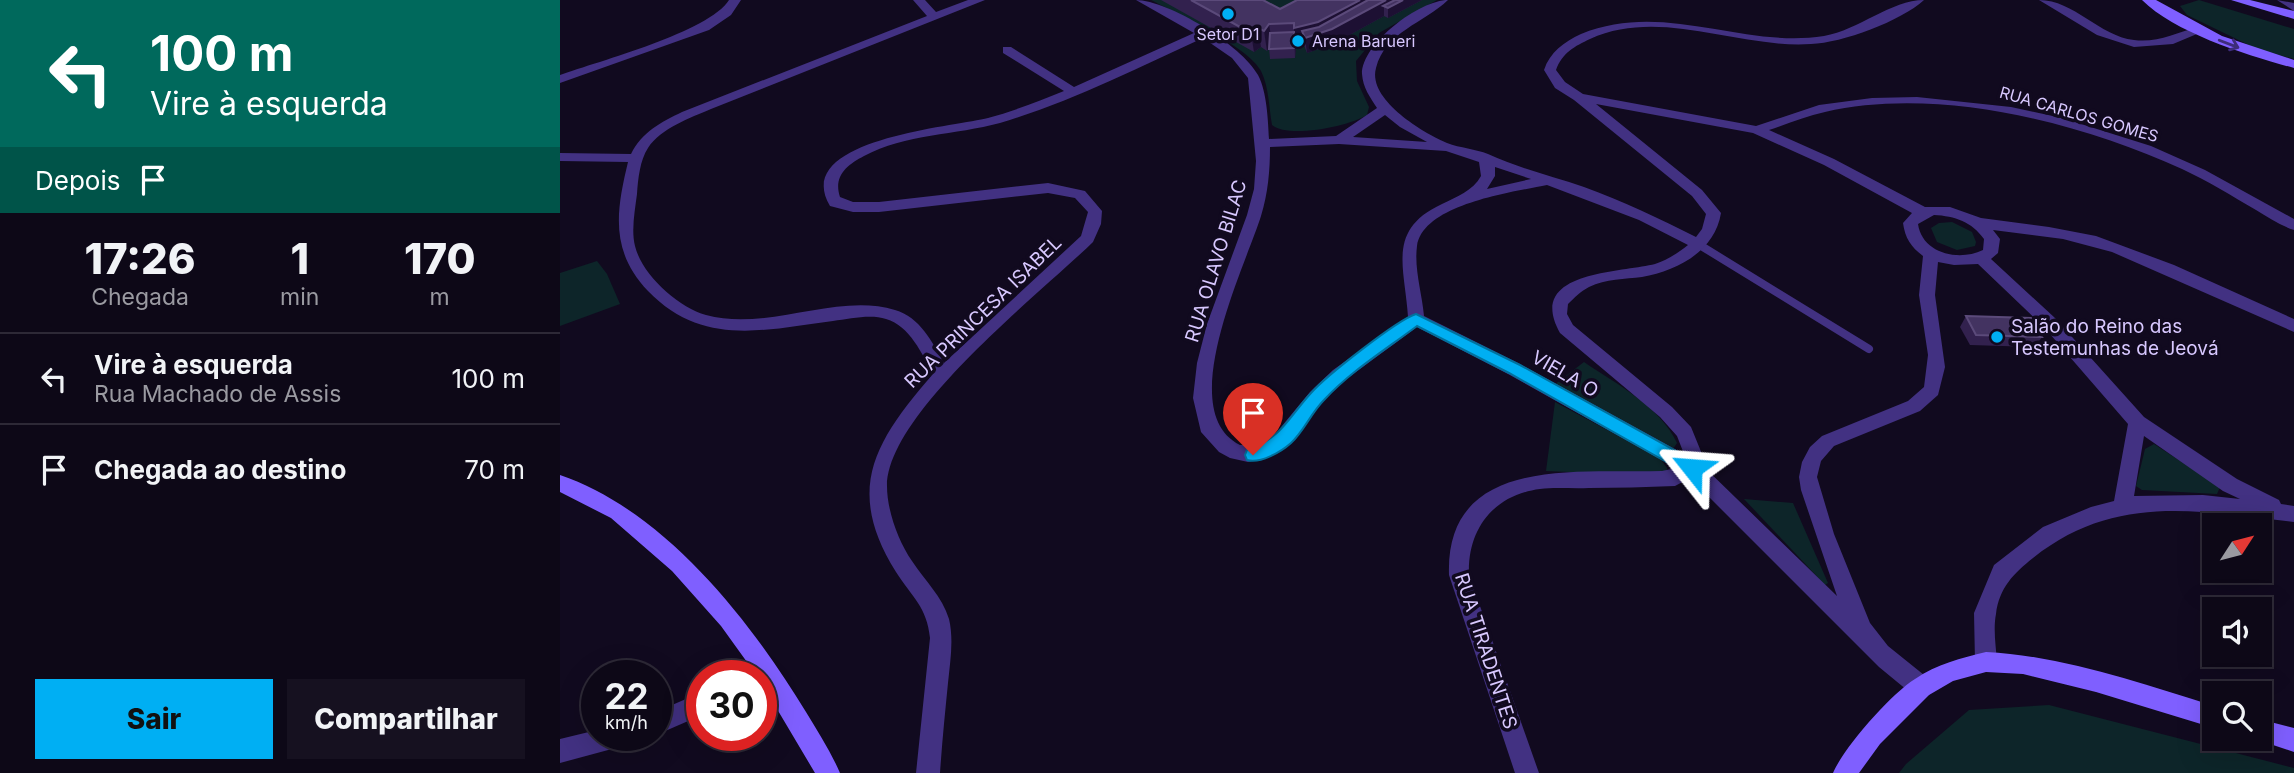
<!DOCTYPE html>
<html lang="pt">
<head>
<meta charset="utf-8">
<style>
	body { margin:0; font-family:Inter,sans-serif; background:#161120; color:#f1f3f6; height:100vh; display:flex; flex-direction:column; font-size:26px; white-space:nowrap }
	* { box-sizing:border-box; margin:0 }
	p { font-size:23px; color:#9a9aa1 }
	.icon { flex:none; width:38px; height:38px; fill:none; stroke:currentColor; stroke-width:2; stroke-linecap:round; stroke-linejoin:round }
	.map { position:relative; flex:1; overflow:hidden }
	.sheet { display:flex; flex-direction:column; background:#0d0817; width:560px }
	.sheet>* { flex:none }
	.hud { background:#00695c; color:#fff; overflow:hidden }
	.needle { width:46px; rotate:54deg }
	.tools { position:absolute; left:1642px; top:513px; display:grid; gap:14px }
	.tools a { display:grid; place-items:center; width:70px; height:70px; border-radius:0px; background:#0d0817; box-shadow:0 7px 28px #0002,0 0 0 2px #2d2936; font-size:35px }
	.speed { position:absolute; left:21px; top:660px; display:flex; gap:14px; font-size:35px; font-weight:700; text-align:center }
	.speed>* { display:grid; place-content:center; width:91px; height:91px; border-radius:50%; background:#0d0817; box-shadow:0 7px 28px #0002,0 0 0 2px #2d2936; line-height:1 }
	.speed small { font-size:18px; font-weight:400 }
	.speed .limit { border:10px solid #d22; background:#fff; color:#111 }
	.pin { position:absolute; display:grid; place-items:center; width:60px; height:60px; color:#fff; margin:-72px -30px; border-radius:50% 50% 50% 0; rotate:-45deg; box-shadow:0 0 7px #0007 }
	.pin .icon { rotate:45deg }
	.me { position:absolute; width:77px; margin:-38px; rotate:298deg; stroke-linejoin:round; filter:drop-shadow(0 0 5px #0008) }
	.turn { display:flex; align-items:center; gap:24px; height:147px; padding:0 35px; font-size:32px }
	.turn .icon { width:91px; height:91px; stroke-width:2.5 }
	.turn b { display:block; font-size:49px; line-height:60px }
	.then { display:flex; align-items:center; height:66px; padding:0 35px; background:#0003; gap:14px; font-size:26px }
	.eta { display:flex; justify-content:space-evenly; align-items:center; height:119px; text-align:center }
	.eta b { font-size:42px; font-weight:800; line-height:49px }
	.cta { display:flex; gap:14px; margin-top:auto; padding:14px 35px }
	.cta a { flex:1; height:80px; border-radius:0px; background:#00aff3; color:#111; font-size:28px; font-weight:800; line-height:80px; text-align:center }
	.cta a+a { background:#161120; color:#f1f3f6 }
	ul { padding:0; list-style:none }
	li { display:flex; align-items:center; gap:21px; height:91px; padding:0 35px; border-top:2px solid #2d2936 }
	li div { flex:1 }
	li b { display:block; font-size:26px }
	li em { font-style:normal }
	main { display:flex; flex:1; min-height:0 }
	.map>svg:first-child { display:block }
</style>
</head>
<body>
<main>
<section class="sheet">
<div class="hud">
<div class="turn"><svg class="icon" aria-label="left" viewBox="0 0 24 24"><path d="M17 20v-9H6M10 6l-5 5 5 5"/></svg><div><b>100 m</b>Vire à esquerda</div></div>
<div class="then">Depois<svg class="icon" aria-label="arrive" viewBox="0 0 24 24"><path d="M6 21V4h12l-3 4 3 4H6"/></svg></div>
</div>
<div class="eta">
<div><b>17:26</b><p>Chegada</p></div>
<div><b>1</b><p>min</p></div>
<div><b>170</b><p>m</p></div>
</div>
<ul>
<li><svg class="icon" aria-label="left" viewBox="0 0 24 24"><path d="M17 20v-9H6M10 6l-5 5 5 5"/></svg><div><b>Vire à esquerda</b><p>Rua Machado de Assis</p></div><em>100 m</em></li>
<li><svg class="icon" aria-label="arrive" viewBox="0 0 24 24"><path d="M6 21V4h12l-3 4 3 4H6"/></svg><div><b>Chegada ao destino</b></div><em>70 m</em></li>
</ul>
<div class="cta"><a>Sair</a><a>Compartilhar</a></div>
</section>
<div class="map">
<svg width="1734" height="773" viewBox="0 0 1734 773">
	<rect width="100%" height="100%" fill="#110a1f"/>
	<g fill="#0d2529">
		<path d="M 591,0 L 877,0 L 819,33 L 796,61 L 797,81 L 809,107 L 807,115 C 790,126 728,139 712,125 C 709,108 709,87 701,71 C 689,47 617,14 591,0 Z"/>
		<path d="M 1639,0 L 1734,29 L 1734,59 L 1697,49 L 1627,15 L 1620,6 Z"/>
		<path d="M 1392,222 L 1412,232 L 1416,242 L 1415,246 L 1397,250 L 1377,242 L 1371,228 L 1379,223 Z"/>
		<path d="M 37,261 L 47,274 L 60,304 L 0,326 L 0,273 Z"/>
		<path d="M 1024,362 C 1056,384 1100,406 1117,443 L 1113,449 L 994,385 Z"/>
		<path d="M 995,402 L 1100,458 L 1107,468 L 1107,474 L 1101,476 L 986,471 Z"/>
		<path d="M 1594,444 L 1660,487 L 1657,494 L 1582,490 L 1576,486 L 1585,449 Z"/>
		<path d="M 1184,499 L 1233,503 L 1268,583 L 1265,585 Z"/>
		<path d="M 1489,705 L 1734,768 L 1734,773 L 1339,773 L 1346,764 L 1409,710 Z"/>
	</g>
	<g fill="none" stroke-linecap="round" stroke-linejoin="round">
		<path stroke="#423182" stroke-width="8" d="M 1138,244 L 1309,349"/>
		<g fill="#423182" fill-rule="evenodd">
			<path d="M 169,0 L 181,0 L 171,15 L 149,30 L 0,83 L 0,75 C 39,61 149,32 169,0 Z"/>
			<path d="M 353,0 L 365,0 L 376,12 L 408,0 L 425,0 L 151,109 C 130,118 101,128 88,148 C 80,160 78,179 77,194 C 75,210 71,230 75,246 C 82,275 118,307 146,315 C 208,332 277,292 335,310 C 360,317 372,342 384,363 L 521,236 L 528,212 L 515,198 L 488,193 L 319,212 L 293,212 L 270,206 C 230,139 393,127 428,118 C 454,111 479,101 504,91 L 443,53 L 443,47 L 451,47 L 514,87 L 634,33 L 576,0 C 608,0 683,46 698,75 C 707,92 708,120 709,139 L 776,136 L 817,108 C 810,97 803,88 802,74 C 802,43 860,0 888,0 C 864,23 825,32 816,68 C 807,100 865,134 887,143 C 900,148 916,149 928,154 C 958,168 992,176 1024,187 C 1063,201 1100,219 1136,237 L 1142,229 L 1146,214 L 1132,196 L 1014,100 L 995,88 L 984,70 C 990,52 1004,42 1021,34 C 1104,0 1182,49 1264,36 C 1299,30 1331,0 1364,0 C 1341,21 1282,43 1251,44 C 1178,49 1101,7 1030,39 C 1015,46 1002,53 996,70 L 1005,82 L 1023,94 L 1196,126 L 1259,105 L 1312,98 L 1357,97 L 1451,107 L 1502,118 L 1591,146 L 1645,170 L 1734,219 L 1734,230 C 1721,226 1708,217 1696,210 C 1672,196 1648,181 1622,169 C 1519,122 1377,86 1265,112 C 1246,116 1227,124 1209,130 L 1274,159 L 1365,207 L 1390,207 L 1421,218 L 1489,227 L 1536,236 L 1614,265 L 1734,319 L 1734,332 L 1552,252 L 1503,239 L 1433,230 L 1440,239 L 1438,253 L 1431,259 L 1495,318 L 1584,417 L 1677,479 L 1719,500 L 1721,504 L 1734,506 L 1734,522 C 1638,511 1555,493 1473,558 C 1454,573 1439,588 1436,614 C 1433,629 1436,647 1437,662 L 1434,669 L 1426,672 L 1418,669 L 1415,662 L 1414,613 L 1434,565 L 1483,527 L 1531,507 L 1554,501 L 1568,424 L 1483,326 L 1418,264 L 1394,265 L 1378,262 L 1375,295 L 1385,367 L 1378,395 L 1360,411 L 1274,446 L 1261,461 L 1257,477 L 1274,534 L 1310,623 L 1328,646 L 1369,679 L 1372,687 L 1369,695 L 1361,698 L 1353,695 L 1319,667 L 1130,478 L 1115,486 C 1086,487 1057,488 1029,488 C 1013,489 996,487 980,489 C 933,495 907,530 909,575 L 979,773 L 955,773 L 889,575 C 885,453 1021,474 1102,471 L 1116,468 L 948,374 L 857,327 L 785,380 L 762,402 L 731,443 L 712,456 L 688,462 L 670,458 L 659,452 L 641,432 L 633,398 L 637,363 L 647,324 L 687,215 L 694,189 L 696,161 L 688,78 L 672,58 L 643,38 C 576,69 510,102 440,123 C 396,135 345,134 304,156 C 287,165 273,176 280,197 L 293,202 L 319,202 L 488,183 L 525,191 L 542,211 L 541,224 L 533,242 C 482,292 327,413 327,486 C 327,510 338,541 352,561 C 365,581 382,596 389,619 C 394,640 390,662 388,683 C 385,713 382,743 380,773 L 356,773 L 370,638 C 367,607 352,597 336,572 C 284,489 315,441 373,374 C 362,354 350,326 326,319 C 310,314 290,319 273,321 C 204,330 142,347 88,291 C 50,251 56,212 68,162 L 0,161 L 0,153 L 71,154 C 82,132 101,122 122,112 L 367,16 ZM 1036,104 L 1193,133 L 1264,165 L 1352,213 L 1343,223 C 1345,238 1351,247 1363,256 L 1359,295 L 1368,355 L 1364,387 L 1348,401 L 1262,436 L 1250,447 L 1242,462 L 1239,477 L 1241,490 L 1277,596 L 1142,465 L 1142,454 L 1131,427 L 1112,407 L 1013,325 L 1007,314 L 1008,304 C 1014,298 1021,291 1029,287 C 1046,279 1065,279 1082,277 C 1117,271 1155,251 1161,213 L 1142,190 ZM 825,115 L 840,127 L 867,142 L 793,137 ZM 779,144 L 886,151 L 919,162 L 921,176 C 913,191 896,197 882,204 C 826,230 845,267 848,317 L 773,370 L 750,392 L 712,438 L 699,445 L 680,445 C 613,412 685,267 701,216 C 708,193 710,171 710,147 ZM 935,167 L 971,179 L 927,189 L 935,176 ZM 987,185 L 1079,220 L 1128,245 C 1118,253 1107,260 1095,264 C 1059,273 965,271 1000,333 L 1100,417 L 1117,436 L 1124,454 L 960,364 L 864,316 C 862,293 854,269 857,246 C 863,204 953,192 987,185 ZM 1374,215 C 1395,216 1412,222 1424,239 L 1423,250 C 1398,262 1362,253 1358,224 ZM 1584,436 L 1663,491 L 1680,499 L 1643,495 L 1574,496 Z"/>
			<path d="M 1479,0 C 1514,0 1539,36 1574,40 C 1597,43 1616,33 1638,27 L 1644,31 L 1613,44 L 1574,47 L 1537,35 Z"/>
			<path d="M 1717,0 L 1734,3 L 1734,11 Z"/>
			<path d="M 142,692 L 142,715 L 96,735 L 95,735 L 96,712 Z"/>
			<path d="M 37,730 L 37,735 L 74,735 L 71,743 L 63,746 L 0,763 L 0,739 Z"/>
		</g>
		<g fill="#7f5fff" fill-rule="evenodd">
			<path d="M 1582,0 L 1596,0 L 1662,36 L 1734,60 L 1734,68 C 1689,56 1615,33 1582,0 Z"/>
			<path d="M 1671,0 L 1690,0 L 1734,11 L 1734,19 Z"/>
			<path d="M 0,475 C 105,511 190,620 246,712 C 258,732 271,752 280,773 L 255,773 L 201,682 L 201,676 L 197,676 L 161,626 L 112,571 L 51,518 L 0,492 Z"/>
			<path d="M 1426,652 C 1504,656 1579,683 1654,706 L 1654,728 L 1536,692 L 1463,674 L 1426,672 L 1393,681 L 1369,695 L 1320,744 L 1299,773 L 1273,773 C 1284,747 1331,694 1355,679 C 1377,664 1401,658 1426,652 Z"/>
			<path d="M 1699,719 L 1734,728 L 1734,752 L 1692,738 L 1699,738 Z"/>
		</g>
	</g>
	<g fill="#32214e">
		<path d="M 601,0 L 703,0 L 720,9 L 862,0 L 828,18 L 824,16 L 773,44 L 747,53 L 744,45 L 736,47 L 735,58 L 710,59 L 709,48 L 707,51 L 701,47 L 694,52 Z"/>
		<path d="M 1406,316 L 1482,337 L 1475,347 L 1410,345 L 1400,327 Z"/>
	</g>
	<g fill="#1d1033">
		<path d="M 800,0 L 862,0 L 828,18 L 828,8 L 824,6 L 824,16 L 773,44 L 747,53 L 745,38 L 742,31 L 744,45 L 736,47 L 735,58 L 734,28 Z"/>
		<path d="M 709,24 L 712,43 L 707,51 L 704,31 Z"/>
		<path d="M 698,28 L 701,47 L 694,52 L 691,33 Z"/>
	</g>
	<g fill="#433361" stroke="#5b4a7a" stroke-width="2">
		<path d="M 631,0 L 703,0 L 720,9 L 737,0 L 800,0 L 758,22 L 734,28 L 734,23 L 709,24 L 704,31 L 698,28 L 691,33 Z"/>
		<path d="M 808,0 L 826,0 L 772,29 L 745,38 L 742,31 L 759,27 Z"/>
		<path d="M 835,0 L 843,0 L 828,8 L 823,6 Z"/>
		<path d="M 734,32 L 734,48 L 709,49 L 710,33 Z"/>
		<path d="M 1406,316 L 1471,318 L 1482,337 L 1416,335 Z"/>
	</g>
	<defs><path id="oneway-shaft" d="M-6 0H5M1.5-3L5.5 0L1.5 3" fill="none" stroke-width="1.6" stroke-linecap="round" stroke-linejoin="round" transform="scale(1.75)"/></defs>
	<use stroke="#3d2c79" href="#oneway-shaft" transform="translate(1669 44) rotate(21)"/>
	<path fill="#00aff3" stroke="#00729e" stroke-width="2" d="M 856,314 L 960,365 L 1138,463 L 1141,468 L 1138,473 L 1126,473 L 949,373 L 857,326 C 825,350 791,371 764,400 C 751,413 744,431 731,443 C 721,452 700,464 687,460 L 685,455 L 687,450 C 722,438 728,418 751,393 C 766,376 837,320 856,314 Z"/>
	<g fill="#00aff3" stroke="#110a1f" stroke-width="2.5">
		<circle cx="668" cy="14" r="7"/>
		<circle cx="738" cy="41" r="7"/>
		<circle cx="1437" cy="337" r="7"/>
	</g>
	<g text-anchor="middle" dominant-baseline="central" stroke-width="7" stroke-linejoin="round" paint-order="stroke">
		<g font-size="16" fill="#d8c8ff" stroke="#110a1f">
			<text x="668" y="34">Setor D1</text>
			<text x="752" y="41" text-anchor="start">Arena Barueri</text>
		</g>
		<g font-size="16" fill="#d8c8ff" stroke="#110a1f">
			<text transform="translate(1519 114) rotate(16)">RUA CARLOS GOMES</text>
		</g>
		<g font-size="19" fill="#d8c8ff" stroke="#110a1f">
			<text transform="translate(656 261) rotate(-73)">RUA OLAVO BILAC</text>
			<text transform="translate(423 312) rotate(-44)">RUA PRINCESA ISABEL</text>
			<text transform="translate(1005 374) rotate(30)">VIELA O</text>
			<text transform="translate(926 651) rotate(72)">RUA TIRADENTES</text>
		</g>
		<g font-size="19" fill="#d8c8ff" stroke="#110a1f" text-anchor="start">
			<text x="1451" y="326">Salão do Reino das<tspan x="1451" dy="22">Testemunhas de Jeová</tspan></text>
		</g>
	</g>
</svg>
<div class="tools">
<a><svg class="needle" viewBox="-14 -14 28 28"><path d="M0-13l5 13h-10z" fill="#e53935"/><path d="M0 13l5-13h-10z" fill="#9a9aa1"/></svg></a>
<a><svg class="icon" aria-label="sound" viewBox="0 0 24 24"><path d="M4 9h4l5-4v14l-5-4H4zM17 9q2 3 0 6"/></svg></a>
<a><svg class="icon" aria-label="search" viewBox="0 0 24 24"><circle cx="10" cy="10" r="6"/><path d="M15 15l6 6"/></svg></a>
</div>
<div class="speed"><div>22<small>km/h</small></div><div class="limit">30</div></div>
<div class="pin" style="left:693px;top:455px;background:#d93025"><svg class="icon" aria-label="arrive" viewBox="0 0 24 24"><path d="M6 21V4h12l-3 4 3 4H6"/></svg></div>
<svg class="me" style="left:1132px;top:468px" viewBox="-20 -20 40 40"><path d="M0-17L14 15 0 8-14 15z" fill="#00aff3" stroke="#fff" stroke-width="4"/></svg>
</div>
</main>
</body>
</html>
